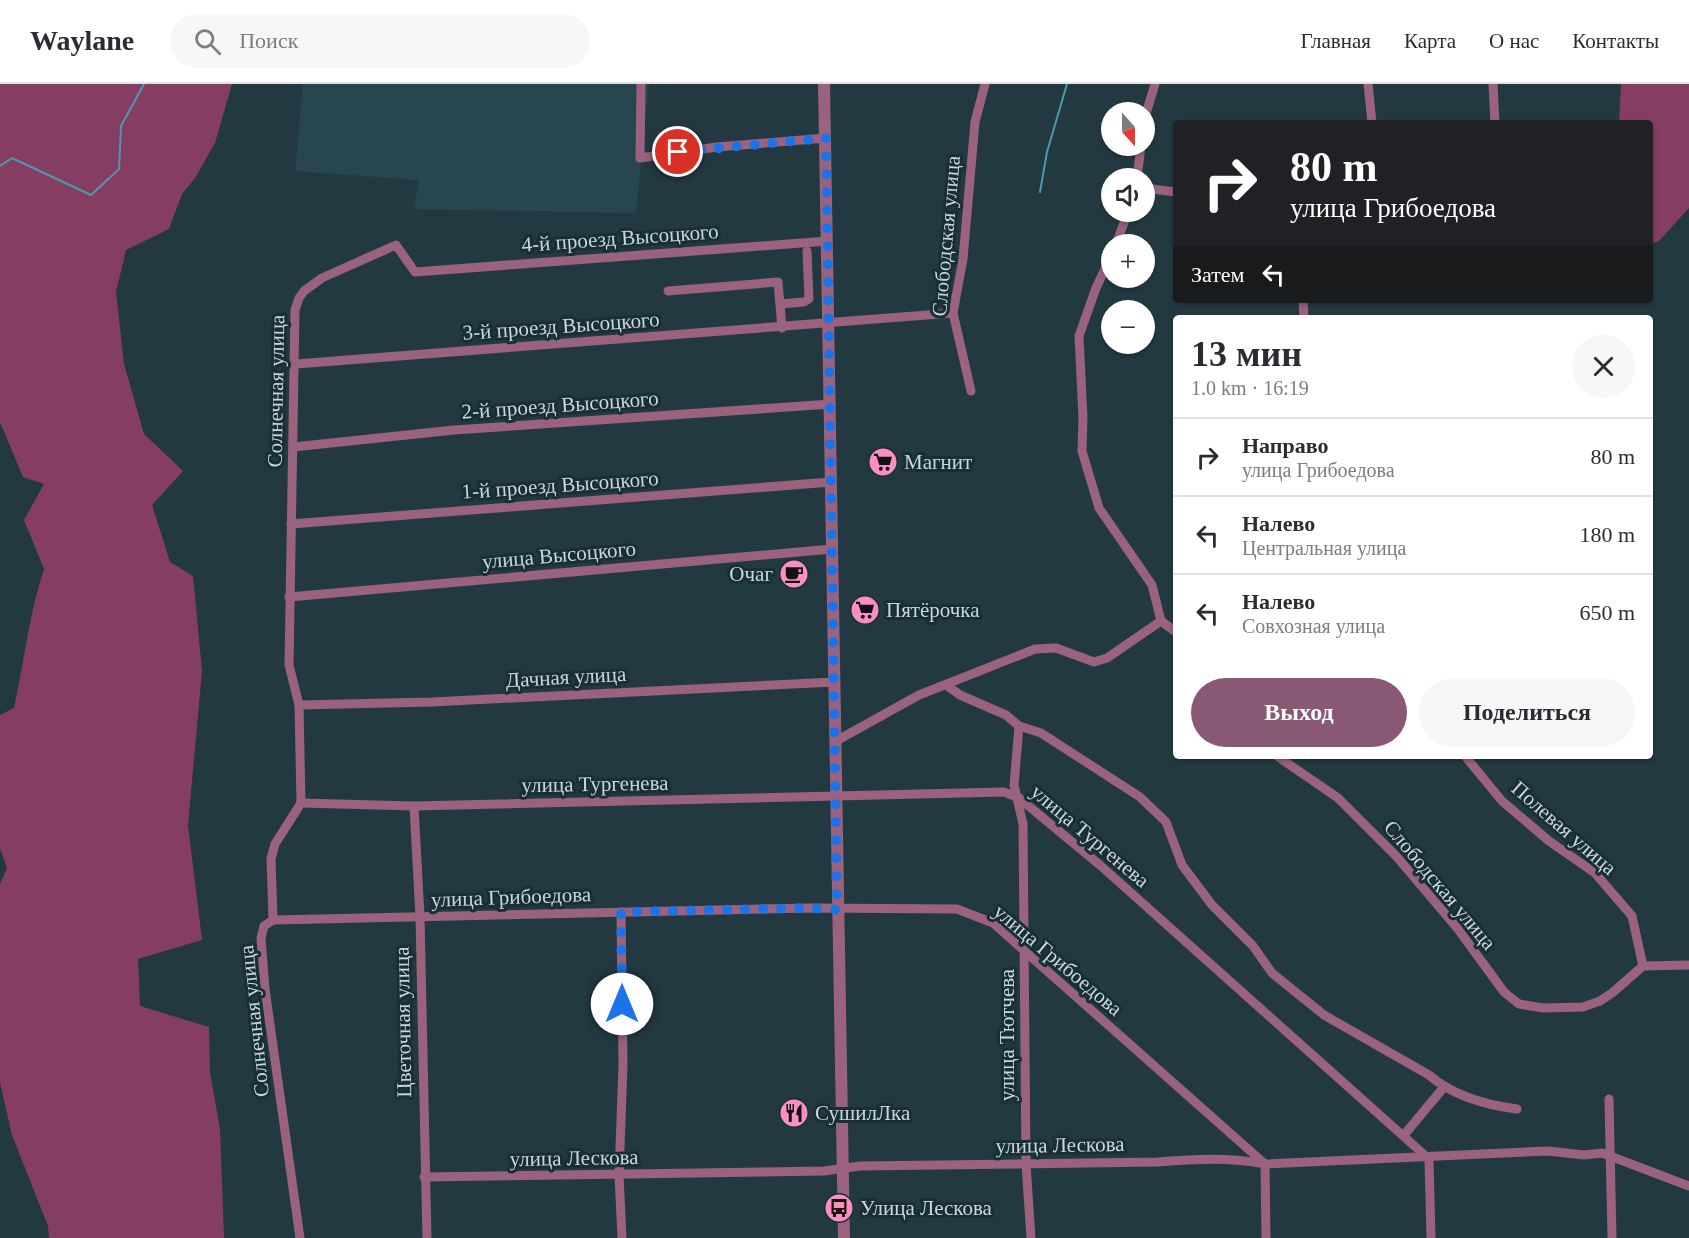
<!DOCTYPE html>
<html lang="ru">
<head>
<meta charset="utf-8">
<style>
	body { margin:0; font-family:"Times New Roman",serif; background:#f7f7f7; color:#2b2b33; height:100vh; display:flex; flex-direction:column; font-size:22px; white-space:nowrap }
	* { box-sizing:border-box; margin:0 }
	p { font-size:20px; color:#7c7c81 }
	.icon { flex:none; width:33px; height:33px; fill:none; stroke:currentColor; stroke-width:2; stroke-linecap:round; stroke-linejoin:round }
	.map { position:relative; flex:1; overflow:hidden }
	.drawer { position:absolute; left:1173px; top:231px; width:480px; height:444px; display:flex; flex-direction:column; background:#fff; border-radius:6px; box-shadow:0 2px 4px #0004 }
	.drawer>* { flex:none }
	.top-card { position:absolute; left:1173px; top:36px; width:480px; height:183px; border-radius:6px; box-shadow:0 2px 4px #0004; background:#202124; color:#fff; overflow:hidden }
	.needle { width:39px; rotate:159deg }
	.tools { position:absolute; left:1101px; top:18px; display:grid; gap:12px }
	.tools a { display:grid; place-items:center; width:54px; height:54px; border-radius:50%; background:#fff; box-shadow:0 2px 4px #0004; font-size:30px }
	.pin { position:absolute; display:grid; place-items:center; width:51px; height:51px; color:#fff; margin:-26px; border:3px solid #fff; border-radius:50%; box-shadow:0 2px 6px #0007 }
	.me { position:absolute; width:66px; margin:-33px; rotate:0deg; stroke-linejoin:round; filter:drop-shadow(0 0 4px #0008) }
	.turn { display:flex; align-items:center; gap:21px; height:126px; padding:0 18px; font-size:27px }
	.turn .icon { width:78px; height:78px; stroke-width:2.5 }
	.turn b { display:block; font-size:42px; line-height:51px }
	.then { display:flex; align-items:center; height:57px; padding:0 18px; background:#0003; gap:12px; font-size:22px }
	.round { display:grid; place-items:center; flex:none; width:63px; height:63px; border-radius:32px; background:#f7f7f7 }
	.summary { display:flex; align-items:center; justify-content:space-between; height:102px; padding:0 18px }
	h1 { font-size:36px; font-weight:800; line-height:45px }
	.button { display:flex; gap:12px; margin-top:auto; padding:12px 18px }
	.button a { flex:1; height:69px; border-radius:36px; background:#895874; color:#fff; font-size:24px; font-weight:800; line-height:69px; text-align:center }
	.button a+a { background:#f7f7f7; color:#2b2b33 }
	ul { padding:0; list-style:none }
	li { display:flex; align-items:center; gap:18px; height:78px; padding:0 18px; border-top:2px solid #e1e1e2 }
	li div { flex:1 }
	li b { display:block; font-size:22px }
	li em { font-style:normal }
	header { display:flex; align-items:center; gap:36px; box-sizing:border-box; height:84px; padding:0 30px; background:#fff; border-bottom:2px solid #e1e1e2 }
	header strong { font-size:28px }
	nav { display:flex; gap:33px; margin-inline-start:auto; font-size:21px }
	.search { width:420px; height:54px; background:#f7f7f7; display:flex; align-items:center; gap:15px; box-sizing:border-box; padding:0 21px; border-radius:33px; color:#7c7c81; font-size:22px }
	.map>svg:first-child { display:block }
</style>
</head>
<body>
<header>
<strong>Waylane</strong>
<div class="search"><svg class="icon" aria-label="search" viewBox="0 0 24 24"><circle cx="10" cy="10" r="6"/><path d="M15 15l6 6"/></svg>Поиск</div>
<nav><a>Главная</a><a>Карта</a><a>О нас</a><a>Контакты</a></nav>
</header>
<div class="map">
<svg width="1689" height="1154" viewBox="0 0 1689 1154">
	<rect width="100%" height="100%" fill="#233941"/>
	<path fill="#274650" d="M 303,0 L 649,0 L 636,129 L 414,125 L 419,96 L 295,87 Z"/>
	<g fill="#853e62">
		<path d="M 0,0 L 232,0 L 215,59 L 195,94 L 182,110 L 169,145 L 126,166 L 116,208 L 124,280 L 144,350 L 183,387 L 152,421 L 170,478 L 193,492 L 202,587 L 188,741 L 202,856 L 138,875 L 140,922 L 209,943 L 210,988 L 220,1045 L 224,1154 L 49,1154 L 48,1142 L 12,1051 L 0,998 L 0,800 L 7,784 L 0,764 L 0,631 L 14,624 C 24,578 29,530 44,485 L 24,436 L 44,400 L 23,393 L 0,338 Z"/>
		<path d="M 1621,0 L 1689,0 L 1689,124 L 1659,157 L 1650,160 L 1650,39 L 1619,39 Z"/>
	</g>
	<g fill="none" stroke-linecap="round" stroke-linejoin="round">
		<g stroke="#4d98ad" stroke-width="2">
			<path d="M 0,82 L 12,74 L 91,111 L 119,85 L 121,42 L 144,0"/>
			<path d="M 1040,108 L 1047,68 L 1067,0"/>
		</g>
		<g stroke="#9a627c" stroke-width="9">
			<path d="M 641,0 L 640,74 L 717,63 L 826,54"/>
			<path d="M 1368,0 L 1372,39"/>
			<path d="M 1493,0 L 1495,39"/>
			<path d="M 1144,36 L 1155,0"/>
			<path d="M 1137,94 L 1141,62"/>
			<path d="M 1144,104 L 1176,108"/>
			<path d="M 1116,160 L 1128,128"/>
			<path d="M 1112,170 L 1096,204 L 1079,252 L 1083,334 L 1082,367 L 1099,424 L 1152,501 L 1161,537"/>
			<path d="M 668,207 L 778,198 L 782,244"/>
			<path d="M 1303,216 L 1304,234"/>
			<path d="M 780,220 L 804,218 L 809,215 L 807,167"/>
			<path d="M 296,280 L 953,229"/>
			<path d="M 971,307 L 953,229 L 963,175 L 975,38 L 985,0"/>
			<path d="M 293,363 L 454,346 L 831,320"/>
			<path d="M 291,440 L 831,398"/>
			<path d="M 289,513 L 832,465"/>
			<path d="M 946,601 L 960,611 L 1006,631 L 1019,642 L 1041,649 L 1140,713 L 1166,738 L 1182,781 L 1212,821 L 1253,862 L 1272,889 L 1324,931 L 1429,991 C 1453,1012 1486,1021 1517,1025"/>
			<path d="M 299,621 L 432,618 L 834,598"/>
			<path d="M 1019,642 L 1014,701 L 1023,740 L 1026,1080 L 1031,1154"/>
			<path d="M 836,657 L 919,611 L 1035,565 L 1056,564 L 1094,578 L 1107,574 L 1161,537 L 1176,548"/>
			<path d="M 1277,672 L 1338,714 L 1397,773 L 1458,845 L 1504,908 L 1519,920 L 1543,924 L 1583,923 L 1600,917 L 1612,909 L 1643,882"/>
			<path d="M 1465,672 L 1502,717 L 1549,757 L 1595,789 L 1632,832 L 1643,882"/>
			<path d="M 301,719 L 414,722 L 1004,708 L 1019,714 L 1101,782 L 1429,1075 L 1431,1154"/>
			<path d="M 414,722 L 420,833 L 427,1154"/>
			<path d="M 621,828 L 623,981 L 619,1091 L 622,1154"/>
			<path d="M 273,836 L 812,824 L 957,825 L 993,839 L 1265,1080 L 1266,1154"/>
			<path d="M 1643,882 L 1689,881"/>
			<path d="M 1609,1015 L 1612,1154"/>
			<path d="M 1404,1051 L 1444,1003"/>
			<path d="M 424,1093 L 824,1087 L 860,1082 L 1158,1078 C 1195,1075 1229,1073 1265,1080 L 1548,1067 L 1584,1071 L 1602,1069 L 1689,1102"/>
			<path d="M 300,1154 L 265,905 L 261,854 L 264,842 L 273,836 L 271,775 L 275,760 L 301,719 L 299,621 L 289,581 L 295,226 L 299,214 L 304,207 L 322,194 L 396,161 L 415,188 L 828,157"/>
		</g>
		<path stroke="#9a627c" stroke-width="12" d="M 824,0 L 844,1154"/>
	</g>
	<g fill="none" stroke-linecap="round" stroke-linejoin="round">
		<path stroke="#1a73e8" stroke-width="10" stroke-dasharray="0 18" d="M 622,920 L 621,828 L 812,824 L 837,826 L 826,54 L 678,68"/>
	</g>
	<defs>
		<g id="supermarket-disc" transform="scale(1.5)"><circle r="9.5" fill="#fb8fc3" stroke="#192f36"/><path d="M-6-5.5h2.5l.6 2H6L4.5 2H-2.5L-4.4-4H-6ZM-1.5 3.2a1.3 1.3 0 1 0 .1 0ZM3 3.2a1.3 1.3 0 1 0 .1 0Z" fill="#111"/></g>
		<g id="cafe-disc" transform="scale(1.5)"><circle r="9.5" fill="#fb8fc3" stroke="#192f36"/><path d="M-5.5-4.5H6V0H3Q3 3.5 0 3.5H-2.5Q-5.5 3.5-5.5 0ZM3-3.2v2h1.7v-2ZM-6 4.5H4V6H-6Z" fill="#111"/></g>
		<g id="restaurant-disc" transform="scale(1.5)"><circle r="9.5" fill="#fb8fc3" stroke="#192f36"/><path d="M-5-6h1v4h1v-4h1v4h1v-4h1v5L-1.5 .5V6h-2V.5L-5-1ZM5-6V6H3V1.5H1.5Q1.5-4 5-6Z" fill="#111"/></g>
		<g id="bus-disc" transform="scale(1.5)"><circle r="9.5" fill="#fb8fc3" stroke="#192f36"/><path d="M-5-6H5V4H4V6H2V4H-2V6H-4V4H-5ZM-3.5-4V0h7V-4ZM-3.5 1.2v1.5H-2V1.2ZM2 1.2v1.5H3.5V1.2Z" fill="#111"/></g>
	</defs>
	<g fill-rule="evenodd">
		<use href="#supermarket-disc" x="883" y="378"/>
		<use href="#cafe-disc" x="794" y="490"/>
		<use href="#supermarket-disc" x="865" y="526"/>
		<use href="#restaurant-disc" x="794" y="1029"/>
		<use href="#bus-disc" x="839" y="1124"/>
	</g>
	<g text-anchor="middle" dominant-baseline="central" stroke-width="6" stroke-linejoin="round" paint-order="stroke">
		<g font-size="21" fill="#cad7dc" stroke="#192f36">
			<text transform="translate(946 152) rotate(-85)">Слободская улица</text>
			<text transform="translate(620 154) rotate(-4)">4-й проезд Высоцкого</text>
			<text transform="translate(561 242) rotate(-4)">3-й проезд Высоцкого</text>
			<text transform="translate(276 307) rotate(-89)">Солнечная улица</text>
			<text transform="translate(560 321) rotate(-4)">2-й проезд Высоцкого</text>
			<text transform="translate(560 401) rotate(-4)">1-й проезд Высоцкого</text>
			<text transform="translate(559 471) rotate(-5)">улица Высоцкого</text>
			<text transform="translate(566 593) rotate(-3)">Дачная улица</text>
			<text transform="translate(595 700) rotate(-1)">улица Тургенева</text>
			<text transform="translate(1564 744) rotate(41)">Полевая улица</text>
			<text transform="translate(1090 752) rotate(40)">улица Тургенева</text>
			<text transform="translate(1440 801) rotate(50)">Слободская улица</text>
			<text transform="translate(511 813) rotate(-2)">улица Грибоедова</text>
			<text transform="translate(1058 876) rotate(40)">улица Грибоедова</text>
			<text transform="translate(254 937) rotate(-96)">Солнечная улица</text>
			<text transform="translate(403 938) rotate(-91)">Цветочная улица</text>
			<text transform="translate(1007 951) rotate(-90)">улица Тютчева</text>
			<text transform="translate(1060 1061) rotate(-1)">улица Лескова</text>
			<text transform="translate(574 1074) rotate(-1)">улица Лескова</text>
		</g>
		<g font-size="21" fill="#cad7dc" stroke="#192f36" text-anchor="start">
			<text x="904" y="378">Магнит</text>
			<text x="773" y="490" text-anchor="end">Очаг</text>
			<text x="886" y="526">Пятёрочка</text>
			<text x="815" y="1029">СушилЛка</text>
			<text x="860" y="1124">Улица Лескова</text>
		</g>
	</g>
</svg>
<div class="tools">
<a><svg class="needle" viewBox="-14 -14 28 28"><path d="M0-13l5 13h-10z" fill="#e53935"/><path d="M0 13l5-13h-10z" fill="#7c7c81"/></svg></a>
<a><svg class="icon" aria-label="sound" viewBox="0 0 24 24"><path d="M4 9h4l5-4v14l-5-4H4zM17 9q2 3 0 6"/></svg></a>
<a>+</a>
<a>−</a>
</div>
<div class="pin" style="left:678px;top:68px;background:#d93025"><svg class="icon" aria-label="arrive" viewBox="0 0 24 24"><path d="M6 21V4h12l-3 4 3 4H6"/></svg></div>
<svg class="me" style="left:622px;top:920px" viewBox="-20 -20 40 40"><circle r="19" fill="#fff"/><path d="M0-13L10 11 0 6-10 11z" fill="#1a73e8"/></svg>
<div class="top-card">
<div class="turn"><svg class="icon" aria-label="right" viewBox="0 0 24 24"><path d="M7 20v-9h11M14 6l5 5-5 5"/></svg><div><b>80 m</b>улица Грибоедова</div></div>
<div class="then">Затем<svg class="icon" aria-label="left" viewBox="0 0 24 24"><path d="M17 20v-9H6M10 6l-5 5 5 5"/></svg></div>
</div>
<section class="drawer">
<div class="summary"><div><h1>13 мин</h1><p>1.0 km · 16:19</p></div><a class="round"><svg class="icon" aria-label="close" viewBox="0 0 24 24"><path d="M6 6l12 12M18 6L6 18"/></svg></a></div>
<ul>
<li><svg class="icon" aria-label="right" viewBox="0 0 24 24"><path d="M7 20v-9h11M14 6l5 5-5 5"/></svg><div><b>Направо</b><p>улица Грибоедова</p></div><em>80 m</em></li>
<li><svg class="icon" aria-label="left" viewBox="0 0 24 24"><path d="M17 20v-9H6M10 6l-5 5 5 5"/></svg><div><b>Налево</b><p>Центральная улица</p></div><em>180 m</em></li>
<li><svg class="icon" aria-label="left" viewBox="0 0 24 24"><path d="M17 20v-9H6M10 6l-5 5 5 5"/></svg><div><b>Налево</b><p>Совхозная улица</p></div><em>650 m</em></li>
</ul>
<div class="button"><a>Выход</a><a>Поделиться</a></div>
</section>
</div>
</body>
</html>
